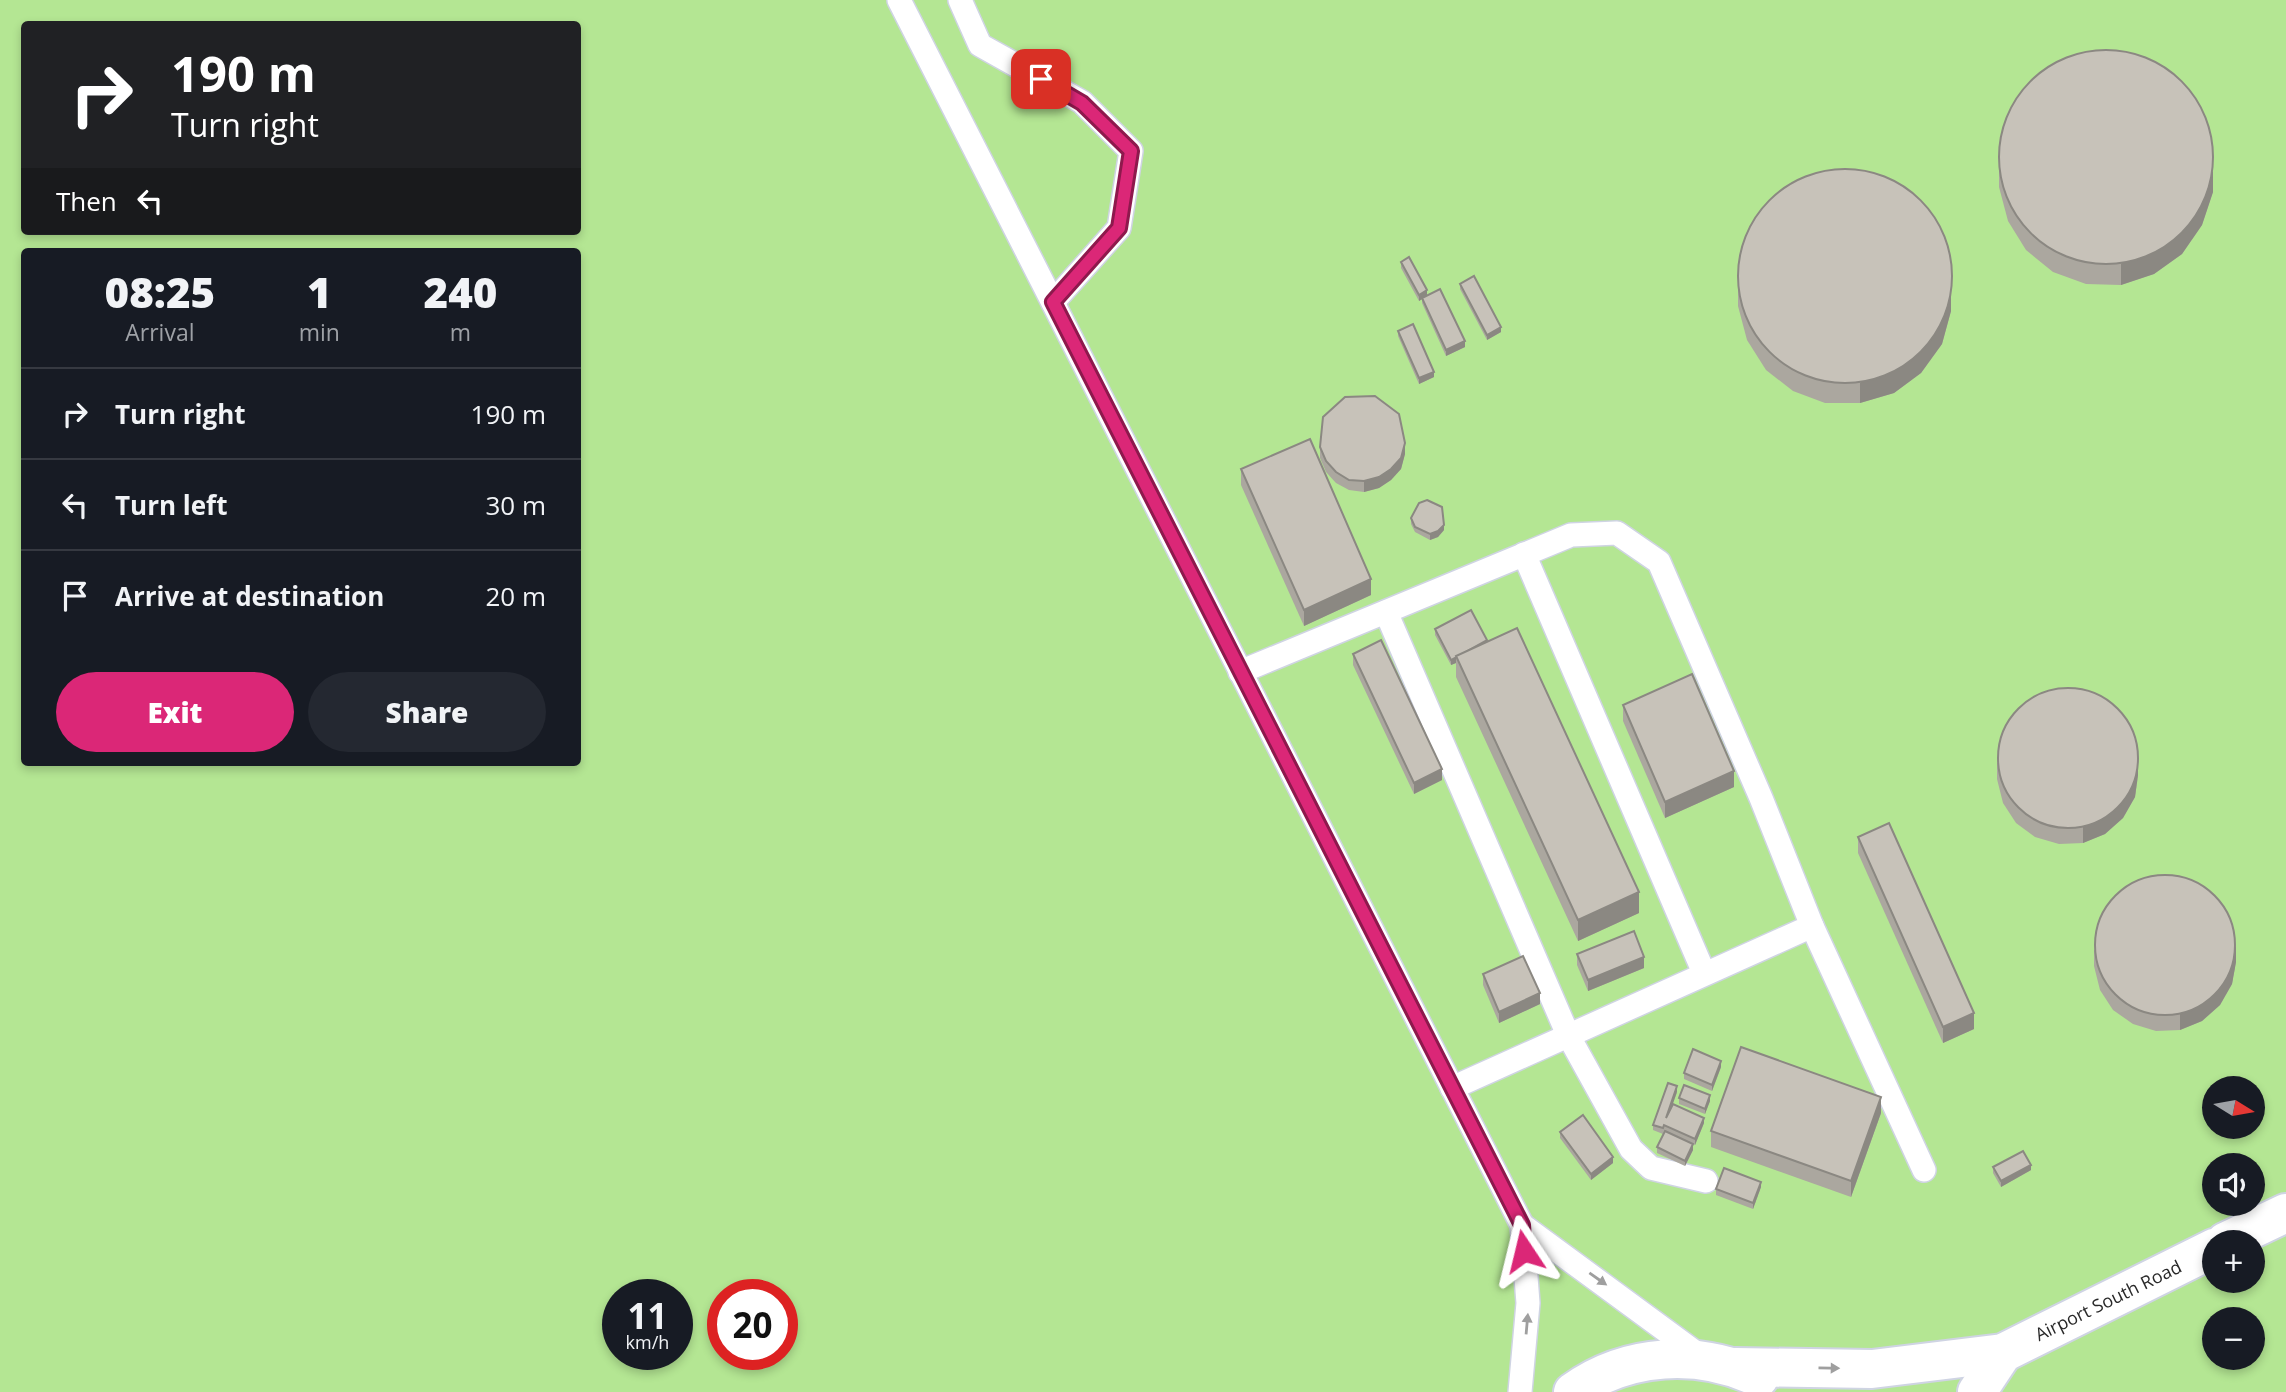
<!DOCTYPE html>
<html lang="en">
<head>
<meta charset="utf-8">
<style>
	body { margin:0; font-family:"Open Sans",sans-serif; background:#242831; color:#f1f3f6; height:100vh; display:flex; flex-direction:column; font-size:26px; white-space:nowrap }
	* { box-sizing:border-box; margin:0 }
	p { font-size:23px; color:#9ea1a6 }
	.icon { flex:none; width:38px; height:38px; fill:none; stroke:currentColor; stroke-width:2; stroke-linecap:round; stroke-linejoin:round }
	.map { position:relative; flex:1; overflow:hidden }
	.drawer { position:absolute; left:21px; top:248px; width:560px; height:518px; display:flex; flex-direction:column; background:#171b24; border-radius:7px; box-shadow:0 4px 10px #0003 }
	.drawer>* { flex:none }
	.guide { position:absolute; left:21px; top:21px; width:560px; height:214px; border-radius:7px; box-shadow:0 4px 10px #0003; background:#202124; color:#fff; overflow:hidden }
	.needle { width:46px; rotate:101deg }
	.fabs { position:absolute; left:2202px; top:1076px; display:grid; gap:14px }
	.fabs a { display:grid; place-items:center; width:63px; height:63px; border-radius:50%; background:#171b24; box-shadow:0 4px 10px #0003; font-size:35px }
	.speed { position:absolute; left:602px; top:1279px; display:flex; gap:14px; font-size:35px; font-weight:700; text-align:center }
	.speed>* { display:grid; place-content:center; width:91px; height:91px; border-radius:50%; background:#171b24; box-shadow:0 4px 10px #0003; line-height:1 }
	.speed small { font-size:18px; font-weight:400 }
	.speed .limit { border:10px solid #d22; background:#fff; color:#111 }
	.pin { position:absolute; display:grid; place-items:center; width:60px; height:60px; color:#fff; margin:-30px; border-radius:14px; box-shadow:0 4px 10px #0006 }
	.me { position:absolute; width:77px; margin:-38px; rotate:350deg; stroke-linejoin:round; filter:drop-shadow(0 0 5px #0008) }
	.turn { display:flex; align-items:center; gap:24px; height:147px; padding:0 35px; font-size:32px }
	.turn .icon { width:91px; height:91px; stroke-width:2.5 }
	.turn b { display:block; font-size:49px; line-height:60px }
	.then { display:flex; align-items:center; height:66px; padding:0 35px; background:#0003; gap:14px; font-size:26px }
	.eta { display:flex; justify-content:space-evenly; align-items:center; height:119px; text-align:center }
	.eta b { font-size:42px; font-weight:800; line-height:49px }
	.button { display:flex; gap:14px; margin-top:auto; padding:14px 35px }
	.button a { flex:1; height:80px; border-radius:42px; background:#db2777; color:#fff; font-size:28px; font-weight:800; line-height:80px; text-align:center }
	.button a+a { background:#242831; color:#f1f3f6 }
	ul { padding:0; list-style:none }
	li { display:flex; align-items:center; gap:21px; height:91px; padding:0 35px; border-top:2px solid #363941 }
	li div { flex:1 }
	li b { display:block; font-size:26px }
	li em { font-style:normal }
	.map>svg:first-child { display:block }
</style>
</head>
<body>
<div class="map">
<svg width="2286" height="1392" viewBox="0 0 2286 1392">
	<rect width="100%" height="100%" fill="#ece4da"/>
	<path fill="#b4e693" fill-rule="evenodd" d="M 0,0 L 2286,0 L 2286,1392 L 0,1392 ZM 24,24 L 578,24 L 578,231 L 24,231 ZM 24,252 L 578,252 L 578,763 L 24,763 ZM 2214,1088 L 2252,1088 L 2252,1127 L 2214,1127 ZM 2214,1166 L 2252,1166 L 2252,1204 L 2214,1204 ZM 2214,1242 L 2252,1242 L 2252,1281 L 2214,1281 ZM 618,1295 L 677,1295 L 677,1354 L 618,1354 ZM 723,1295 L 782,1295 L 782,1354 L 723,1354 ZM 2214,1320 L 2252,1320 L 2252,1358 L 2214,1358 Z"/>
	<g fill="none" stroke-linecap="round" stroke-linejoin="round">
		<g stroke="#cfd4e3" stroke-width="26">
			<g id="lane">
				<path d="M 899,0 L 1522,1225 L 1528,1303 L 1520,1392"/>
				<path d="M 960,0 L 980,45 L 1082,102 L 1131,151 L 1119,228 L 1053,302"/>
				<path d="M 1524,554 L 1704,973"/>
				<path d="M 1386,612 L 1568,1035 L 1631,1149 L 1651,1168 L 1706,1181"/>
				<path d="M 1240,672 L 1571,535 L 1617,533 L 1659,562 L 1761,798 L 1812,926 L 1452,1088"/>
				<path d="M 1812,926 L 1924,1170"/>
				<path d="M 1522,1225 L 1703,1358"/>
			</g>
		</g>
		<g stroke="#cfd4e3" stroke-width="42">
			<g id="street">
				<path d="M 2225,1242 L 2286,1213"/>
				<path d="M 1736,1367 L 1872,1369 L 2003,1353 L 2214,1248"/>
				<path d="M 1573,1392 C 1627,1353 1699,1349 1759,1378"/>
				<path d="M 1977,1392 L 2003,1353"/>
			</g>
		</g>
		<use href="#lane" stroke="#fff" stroke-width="23"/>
		<use href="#street" stroke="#fff" stroke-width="38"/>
	</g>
	<g fill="#aba79f">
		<path d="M 1999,167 L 2213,192 L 2202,225 L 2182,254 L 2154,274 L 2121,285 L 2086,284 L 2053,272 L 2026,250 L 2008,221 L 1999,187 Z"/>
		<path d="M 1401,262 L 1427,295 L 1465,347 L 1446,356 L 1422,303 L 1422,299 L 1419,301 L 1401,268 Z"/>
		<path d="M 1460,284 L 1501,332 L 1487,340 L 1460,289 Z"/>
		<path d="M 1738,285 L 1951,311 L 1942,344 L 1921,373 L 1894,393 L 1860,403 L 1825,403 L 1793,391 L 1766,370 L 1747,340 L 1738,306 Z"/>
		<path d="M 1398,331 L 1434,377 L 1419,384 L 1398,336 Z"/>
		<path d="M 1320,447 L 1405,454 L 1401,469 L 1391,480 L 1379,488 L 1364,492 L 1349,490 L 1336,483 L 1326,472 L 1320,458 Z"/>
		<path d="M 1241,469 L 1371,595 L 1304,626 L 1241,485 Z"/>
		<path d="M 1411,518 L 1444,530 L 1438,537 L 1430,540 L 1415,532 L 1411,524 Z"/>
		<path d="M 1435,629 L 1487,642 L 1639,913 L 1578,941 L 1456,677 L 1456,663 L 1451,665 L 1435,635 Z"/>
		<path d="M 1353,654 L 1442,780 L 1414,794 L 1353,665 Z"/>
		<path d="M 1623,705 L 1734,787 L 1665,818 L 1623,721 Z"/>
		<path d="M 1997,763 L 2138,775 L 2135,797 L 2123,818 L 2105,834 L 2083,843 L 2059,844 L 2035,837 L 2016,823 L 2003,803 L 1997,779 Z"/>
		<path d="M 1858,837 L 1974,1029 L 1943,1043 L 1858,853 Z"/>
		<path d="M 2094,950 L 2236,962 L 2232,984 L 2220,1005 L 2202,1021 L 2180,1030 L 2156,1031 L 2133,1024 L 2113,1010 L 2100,990 L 2094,966 Z"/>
		<path d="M 1577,954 L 1644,968 L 1588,991 L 1577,965 Z"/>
		<path d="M 1483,974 L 1540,1004 L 1499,1023 L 1483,985 Z"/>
		<path d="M 1721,1067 L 1712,1091 L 1684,1079 L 1684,1073 Z"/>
		<path d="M 1677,1092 L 1672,1106 L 1704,1123 L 1695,1145 L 1691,1143 L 1693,1150 L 1685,1166 L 1657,1153 L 1657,1147 L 1665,1131 L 1664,1131 L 1663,1134 L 1653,1130 L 1653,1125 Z"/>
		<path d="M 1679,1098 L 1710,1101 L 1705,1114 L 1679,1104 Z"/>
		<path d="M 1881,1113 L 1851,1197 L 1711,1147 L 1711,1131 Z"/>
		<path d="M 1560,1132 L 1613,1163 L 1591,1180 L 1560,1138 Z"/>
		<path d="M 1993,1167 L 2031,1170 L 2001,1187 L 1993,1173 Z"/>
		<path d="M 1761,1187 L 1753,1209 L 1716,1195 L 1716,1189 Z"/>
	</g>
	<g fill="#8b8882">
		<path d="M 2213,171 L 2213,192 L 2202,225 L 2182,254 L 2154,274 L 2121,285 L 2121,264 Z"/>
		<path d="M 1427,290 L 1427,296 L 1419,301 L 1419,295 Z"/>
		<path d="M 1951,290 L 1951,311 L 1942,344 L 1921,373 L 1894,393 L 1860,403 L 1860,383 Z"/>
		<path d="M 1501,327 L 1501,332 L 1487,340 L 1487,335 Z"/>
		<path d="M 1465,341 L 1465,347 L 1446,356 L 1446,350 Z"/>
		<path d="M 1434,372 L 1434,377 L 1419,384 L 1419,378 Z"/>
		<path d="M 1405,443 L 1405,454 L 1401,469 L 1391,480 L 1379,488 L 1364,492 L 1364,481 Z"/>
		<path d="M 1444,525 L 1444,530 L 1438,537 L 1430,540 L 1430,534 Z"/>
		<path d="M 1371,579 L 1371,595 L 1304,626 L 1304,610 Z"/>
		<path d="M 1456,657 L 1456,663 L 1451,665 L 1451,660 Z"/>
		<path d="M 2138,759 L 2138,775 L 2135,797 L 2123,818 L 2105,834 L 2083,843 L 2083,827 Z"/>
		<path d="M 1442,769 L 1442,780 L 1414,794 L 1414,783 Z"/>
		<path d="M 1734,771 L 1734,787 L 1665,818 L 1665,802 Z"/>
		<path d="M 1639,892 L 1639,913 L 1578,941 L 1578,920 Z"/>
		<path d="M 2236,946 L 2236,962 L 2232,984 L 2220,1005 L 2202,1021 L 2180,1030 L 2180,1014 Z"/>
		<path d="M 1644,957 L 1644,968 L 1588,991 L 1588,980 Z"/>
		<path d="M 1540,993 L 1540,1004 L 1499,1023 L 1499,1012 Z"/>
		<path d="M 1974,1013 L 1974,1029 L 1943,1043 L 1943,1027 Z"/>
		<path d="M 1721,1061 L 1721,1067 L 1712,1091 L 1712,1085 Z"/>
		<path d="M 1677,1086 L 1677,1092 L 1666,1123 L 1666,1118 Z"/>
		<path d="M 1710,1095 L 1710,1101 L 1705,1114 L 1705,1109 Z"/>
		<path d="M 1881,1097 L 1881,1113 L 1851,1197 L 1851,1181 Z"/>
		<path d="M 1704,1118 L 1704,1123 L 1695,1145 L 1695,1139 Z"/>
		<path d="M 1693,1144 L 1693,1150 L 1685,1166 L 1685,1161 Z"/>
		<path d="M 1613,1157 L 1613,1163 L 1591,1180 L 1591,1174 Z"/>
		<path d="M 2031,1165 L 2031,1170 L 2001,1187 L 2001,1181 Z"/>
		<path d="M 1761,1182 L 1761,1187 L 1753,1209 L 1753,1203 Z"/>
	</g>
	<g fill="#c7c2b9" stroke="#8b8882" stroke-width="2">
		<circle cx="2106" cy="157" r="107"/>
		<circle cx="1845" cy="276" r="107"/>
		<path d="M 1409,257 L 1427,290 L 1419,295 L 1401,262 Z"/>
		<path d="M 1474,276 L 1501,327 L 1487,335 L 1460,284 Z"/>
		<path d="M 1440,289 L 1465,341 L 1446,350 L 1422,298 Z"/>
		<path d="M 1413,324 L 1434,372 L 1419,378 L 1398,331 Z"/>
		<path d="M 1375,396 L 1399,414 L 1405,443 L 1401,458 L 1391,469 L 1379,477 L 1364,481 L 1349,480 L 1336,472 L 1326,461 L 1320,447 L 1323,417 L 1345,397 Z"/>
		<path d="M 1310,439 L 1371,579 L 1304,610 L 1241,469 Z"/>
		<path d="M 1427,500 L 1442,507 L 1444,525 L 1438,531 L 1430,534 L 1415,527 L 1411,518 L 1419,503 Z"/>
		<path d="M 1471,610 L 1487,640 L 1451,660 L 1435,629 Z"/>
		<path d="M 1517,628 L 1639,892 L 1578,920 L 1456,656 Z"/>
		<path d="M 1381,640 L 1442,769 L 1414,783 L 1353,654 Z"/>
		<path d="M 1692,674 L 1734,771 L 1665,802 L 1623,705 Z"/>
		<circle cx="2068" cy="758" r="70"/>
		<path d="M 1889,823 L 1974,1013 L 1943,1027 L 1858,837 Z"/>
		<circle cx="2165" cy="945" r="70"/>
		<path d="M 1634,931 L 1644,957 L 1588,980 L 1577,954 Z"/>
		<path d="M 1523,956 L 1540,993 L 1499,1012 L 1483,974 Z"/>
		<path d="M 1741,1047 L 1881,1097 L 1851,1181 L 1711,1131 Z"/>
		<path d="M 1693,1049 L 1721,1061 L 1712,1085 L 1684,1073 Z"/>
		<path d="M 1668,1083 L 1677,1086 L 1666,1118 L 1673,1104 L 1704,1118 L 1695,1139 L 1664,1125 L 1663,1128 L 1653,1125 Z"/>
		<path d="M 1684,1085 L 1710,1095 L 1705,1109 L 1679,1098 Z"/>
		<path d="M 1583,1115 L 1613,1157 L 1591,1174 L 1560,1132 Z"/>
		<path d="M 1665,1131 L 1693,1144 L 1685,1161 L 1657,1147 Z"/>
		<path d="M 2023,1151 L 2031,1165 L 2001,1181 L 1993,1167 Z"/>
		<path d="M 1724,1168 L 1761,1182 L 1753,1203 L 1716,1189 Z"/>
	</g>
	<defs><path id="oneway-solid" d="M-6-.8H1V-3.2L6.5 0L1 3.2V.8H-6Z" transform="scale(1.75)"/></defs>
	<g fill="#9f9f9f">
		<use href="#oneway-solid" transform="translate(1598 1279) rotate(35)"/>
		<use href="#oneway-solid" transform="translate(1527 1324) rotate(-85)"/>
		<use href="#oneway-solid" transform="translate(1829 1368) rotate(1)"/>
	</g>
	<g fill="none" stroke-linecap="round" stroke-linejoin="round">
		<g stroke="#8e194d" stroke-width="18">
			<path id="route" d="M 1041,79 L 1082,103 L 1131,151 L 1119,228 L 1053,302 L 1522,1225 L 1524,1251"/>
		</g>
		<use href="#route" stroke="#db2777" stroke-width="12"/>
	</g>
	<g text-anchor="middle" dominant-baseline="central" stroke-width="5" stroke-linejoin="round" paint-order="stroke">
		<g font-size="18" fill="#292929" stroke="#fff">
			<text transform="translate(2108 1300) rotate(-26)">Airport South Road</text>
		</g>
	</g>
</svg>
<div class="fabs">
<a><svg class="needle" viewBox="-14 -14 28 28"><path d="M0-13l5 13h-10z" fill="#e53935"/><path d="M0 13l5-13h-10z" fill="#9ea1a6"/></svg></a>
<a><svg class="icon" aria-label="sound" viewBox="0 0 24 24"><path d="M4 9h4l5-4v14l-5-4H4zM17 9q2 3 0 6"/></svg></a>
<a>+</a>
<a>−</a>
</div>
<div class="speed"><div>11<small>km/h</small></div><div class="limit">20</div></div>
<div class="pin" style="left:1041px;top:79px;background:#d93025"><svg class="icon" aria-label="arrive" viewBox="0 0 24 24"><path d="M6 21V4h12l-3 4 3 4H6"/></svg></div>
<svg class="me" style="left:1524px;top:1251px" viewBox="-20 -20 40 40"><path d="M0-17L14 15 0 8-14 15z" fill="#db2777" stroke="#fff" stroke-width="4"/></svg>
<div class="guide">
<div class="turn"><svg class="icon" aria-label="right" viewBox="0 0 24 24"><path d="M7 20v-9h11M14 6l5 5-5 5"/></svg><div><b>190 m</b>Turn right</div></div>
<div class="then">Then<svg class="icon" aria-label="left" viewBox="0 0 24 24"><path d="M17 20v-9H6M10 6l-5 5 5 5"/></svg></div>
</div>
<section class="drawer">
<div class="eta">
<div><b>08:25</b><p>Arrival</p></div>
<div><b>1</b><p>min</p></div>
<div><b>240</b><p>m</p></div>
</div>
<ul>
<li><svg class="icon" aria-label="right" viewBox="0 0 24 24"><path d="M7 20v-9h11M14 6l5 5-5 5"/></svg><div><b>Turn right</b></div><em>190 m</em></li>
<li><svg class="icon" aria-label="left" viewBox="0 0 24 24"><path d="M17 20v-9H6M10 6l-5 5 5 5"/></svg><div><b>Turn left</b></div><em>30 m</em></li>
<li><svg class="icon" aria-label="arrive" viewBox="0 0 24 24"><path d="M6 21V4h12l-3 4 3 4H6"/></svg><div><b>Arrive at destination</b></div><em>20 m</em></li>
</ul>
<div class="button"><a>Exit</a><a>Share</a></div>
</section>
</div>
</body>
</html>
